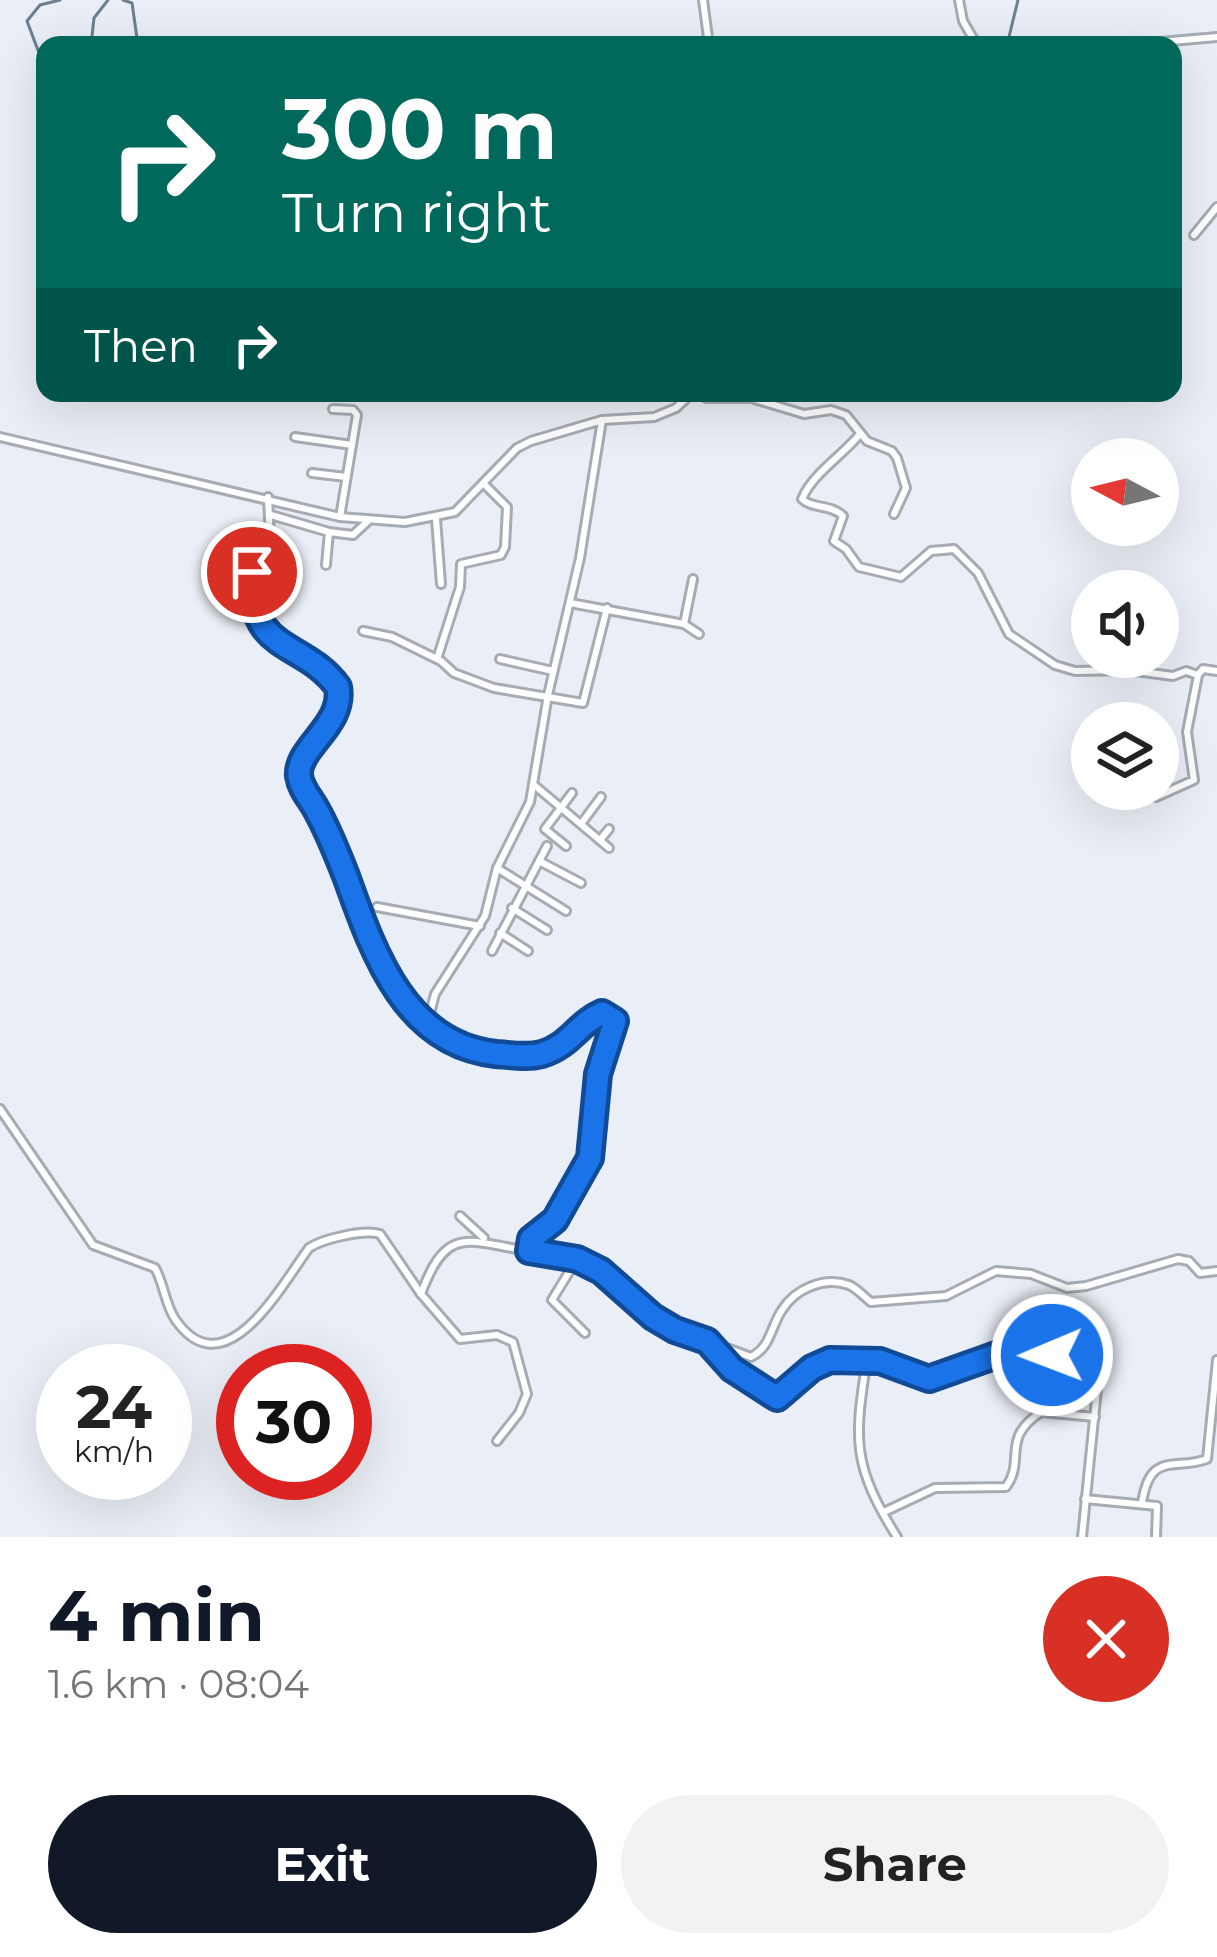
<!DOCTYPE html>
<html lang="en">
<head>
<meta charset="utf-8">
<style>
	body { margin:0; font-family:Montserrat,sans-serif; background:#f2f2f2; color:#222; height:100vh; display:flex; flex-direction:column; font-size:45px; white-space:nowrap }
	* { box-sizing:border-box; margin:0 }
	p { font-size:39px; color:#767676 }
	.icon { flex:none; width:66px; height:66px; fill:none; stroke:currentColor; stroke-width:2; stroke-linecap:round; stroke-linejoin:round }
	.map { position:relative; height:1537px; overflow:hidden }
	.drawer { display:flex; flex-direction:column; background:#fff; flex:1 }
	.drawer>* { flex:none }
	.banner { position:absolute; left:36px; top:36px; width:1146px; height:366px; border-radius:24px; box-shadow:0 12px 48px #0002; background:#00695c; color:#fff; overflow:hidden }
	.needle { width:78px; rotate:277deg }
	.buttons { position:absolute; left:1071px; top:438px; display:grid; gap:24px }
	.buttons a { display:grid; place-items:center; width:108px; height:108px; border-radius:50%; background:#fff; box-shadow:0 12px 48px #0002; font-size:60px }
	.speed { position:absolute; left:36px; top:1344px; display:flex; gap:24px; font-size:60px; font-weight:700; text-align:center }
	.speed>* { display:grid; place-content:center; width:156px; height:156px; border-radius:50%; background:#fff; box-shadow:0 12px 48px #0002; line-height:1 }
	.speed small { font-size:30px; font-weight:400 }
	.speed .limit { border:18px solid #d22; background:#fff; color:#111 }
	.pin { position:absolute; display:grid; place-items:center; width:102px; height:102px; color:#fff; margin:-51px; border:6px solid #fff; border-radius:50%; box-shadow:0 3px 12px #0007 }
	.me { position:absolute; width:132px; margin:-66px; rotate:269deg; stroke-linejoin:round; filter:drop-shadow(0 0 9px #0008) }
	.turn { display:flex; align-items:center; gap:42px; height:252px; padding:0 48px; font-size:54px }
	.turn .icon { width:156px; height:156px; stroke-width:2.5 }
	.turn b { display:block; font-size:84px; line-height:102px }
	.then { display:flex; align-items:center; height:114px; padding:0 48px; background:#0003; gap:24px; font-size:45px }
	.round { display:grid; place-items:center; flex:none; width:126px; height:126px; border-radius:63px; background:#f2f2f2 }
	.head { display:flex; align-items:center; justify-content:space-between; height:204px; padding:0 48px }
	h1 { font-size:72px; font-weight:700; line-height:90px; color:#111827 }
	.button { display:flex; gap:24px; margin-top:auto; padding:24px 48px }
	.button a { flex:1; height:138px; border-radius:72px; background:#111827; color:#fff; font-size:48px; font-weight:700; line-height:138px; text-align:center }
	.button a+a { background:#f2f2f2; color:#222 }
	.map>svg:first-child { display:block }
</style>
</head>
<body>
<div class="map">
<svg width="1217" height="1537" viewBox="0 0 1217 1537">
	<rect width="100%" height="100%" fill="#eaeef6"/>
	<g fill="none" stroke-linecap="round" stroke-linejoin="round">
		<g stroke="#6b808f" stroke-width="3">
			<path d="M 123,0 L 132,3 L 138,45"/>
			<path d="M 91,45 L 94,18 L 108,0"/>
			<path d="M 1007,45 L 1018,0"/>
			<path d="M 45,69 L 27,21 L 40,5 L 60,0"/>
		</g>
		<g stroke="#a7acb3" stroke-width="12">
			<g id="street">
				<path d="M 703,0 L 709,45"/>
				<path d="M 959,0 L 963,21 L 977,45"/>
				<path d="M 1126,45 L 1217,37"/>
				<path d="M 1194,235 L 1217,207"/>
				<path d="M 699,393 L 706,398 L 751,398 L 804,414 L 831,410 L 846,415 L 867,441 L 892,451 L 897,458 L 906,488 L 894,514"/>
				<path d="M 333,409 L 353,410 L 357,415 L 340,517"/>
				<path d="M 860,434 C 842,456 812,474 802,499 C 812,509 831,504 843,516 L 834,541 L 846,549 L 859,567 L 901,577 L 931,551 L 954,549 L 978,573 L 1009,634 L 1055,665 L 1075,671 L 1128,670 L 1173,676 L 1186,671 L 1198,675 L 1187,732 L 1194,780 L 1156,797"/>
				<path d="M 0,437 L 340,517 L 405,522 L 455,512 L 517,448 L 531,441 L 602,420 L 654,417 L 676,408 L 692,393"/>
				<path d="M 295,437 L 352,445"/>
				<path d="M 312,473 L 346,477"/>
				<path d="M 268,497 L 270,540 L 252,573 L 251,585 L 262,626 L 268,636 L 338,687 C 345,725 296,748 299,776 C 302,798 324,821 332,842 C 368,933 403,1075 533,1056 C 570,1050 574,1026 602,1014 L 615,1021 L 598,1074 L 590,1158 L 555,1220 L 531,1239 L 529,1251 L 577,1259 L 601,1271 L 662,1324 L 751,1357 C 771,1347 770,1328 782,1310 C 795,1289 824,1276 849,1285 C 858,1289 864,1297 871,1302 L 946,1296 L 996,1271 L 1031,1274 L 1067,1288 L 1086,1286 L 1178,1259 L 1189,1261 L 1200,1273 L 1217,1271"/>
				<path d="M 271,515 L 329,532 L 326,565"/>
				<path d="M 436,519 L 441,584"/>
				<path d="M 329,532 L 353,535 L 368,521"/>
				<path d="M 570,603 L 684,624 L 699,634"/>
				<path d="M 684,624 L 693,579"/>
				<path d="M 363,631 L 392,637 L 441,661 L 454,673 L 494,688 L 583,703 L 607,608"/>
				<path d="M 437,659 L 460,587 L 461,564 L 501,555 L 505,547 L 507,507 L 484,484"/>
				<path d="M 500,659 L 553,671"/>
				<path d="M 1198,675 L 1203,669 L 1217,671"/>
				<path d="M 534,785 L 609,848"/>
				<path d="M 581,824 L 601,797"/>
				<path d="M 600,840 L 609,829"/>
				<path d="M 566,846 L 545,829 L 572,793"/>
				<path d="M 539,861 L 581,883"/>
				<path d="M 497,868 L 566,911"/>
				<path d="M 377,907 L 480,926"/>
				<path d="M 512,908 L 547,930"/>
				<path d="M 500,933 L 528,951"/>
				<path d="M 492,951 L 547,846"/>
				<path d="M 427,1025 L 435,994 L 485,916 L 497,868 L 530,802 L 548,695 L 580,558 L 602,420"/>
				<path d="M 0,1109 L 93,1245 L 155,1268 C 164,1284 165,1304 175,1319 C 225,1392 282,1284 309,1248 C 322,1239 364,1229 380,1234 L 421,1294 C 447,1223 469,1242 529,1251"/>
				<path d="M 460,1216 L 484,1238"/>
				<path d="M 577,1259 L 552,1300 L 585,1333"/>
				<path d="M 421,1294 L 460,1339 L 497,1335 L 513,1342 L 527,1394 L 519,1413 L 497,1441"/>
				<path d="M 709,1344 C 725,1366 751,1390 777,1398 L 812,1368 L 830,1360 L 880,1361 L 929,1379 L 1016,1350 L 1100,1360 L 1082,1537"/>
				<path d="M 867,1359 C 854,1440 852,1465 897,1537"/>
				<path d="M 1085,1499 L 1157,1506 L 1156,1537"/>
				<path d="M 1142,1503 C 1150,1450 1175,1471 1207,1459 L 1217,1360"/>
				<path d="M 884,1512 L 935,1488 L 1006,1487 C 1026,1460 1000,1439 1041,1412 L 1095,1417"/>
			</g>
		</g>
		<use href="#street" stroke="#fff" stroke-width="6"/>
	</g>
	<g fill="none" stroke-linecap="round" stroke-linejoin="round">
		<g stroke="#114b97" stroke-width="30">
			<path id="route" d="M 252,572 C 248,655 303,639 338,687 C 345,725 296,748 299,776 C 301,789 310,798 316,809 C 328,830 337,853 346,876 C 373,951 404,1044 496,1054 C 512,1055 527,1058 542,1054 C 571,1045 577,1024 602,1013 L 615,1021 L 598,1074 L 590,1158 L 555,1220 L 531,1239 L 529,1251 L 577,1259 L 601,1271 L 653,1317 L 675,1330 L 707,1341 L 732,1369 L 777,1398 L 812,1368 L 830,1360 L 880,1361 L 929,1379 L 1005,1352 L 1052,1355"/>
		</g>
		<use href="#route" stroke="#1a73e8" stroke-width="21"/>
	</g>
</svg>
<div class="buttons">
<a><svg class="needle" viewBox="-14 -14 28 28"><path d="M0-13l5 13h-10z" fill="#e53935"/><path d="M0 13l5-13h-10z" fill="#767676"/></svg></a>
<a><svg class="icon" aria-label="sound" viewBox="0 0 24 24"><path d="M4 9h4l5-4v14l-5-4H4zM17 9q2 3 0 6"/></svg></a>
<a><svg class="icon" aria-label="layers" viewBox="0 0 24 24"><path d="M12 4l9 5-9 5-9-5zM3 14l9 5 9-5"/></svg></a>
</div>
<div class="speed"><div>24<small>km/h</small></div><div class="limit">30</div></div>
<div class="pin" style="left:252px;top:572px;background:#d93025"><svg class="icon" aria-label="arrive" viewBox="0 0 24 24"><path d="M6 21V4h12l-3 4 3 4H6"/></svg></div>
<svg class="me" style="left:1052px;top:1355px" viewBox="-20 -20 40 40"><circle r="17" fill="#1a73e8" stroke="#fff" stroke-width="3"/><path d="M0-11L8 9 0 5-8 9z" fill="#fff"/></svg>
<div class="banner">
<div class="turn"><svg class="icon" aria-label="right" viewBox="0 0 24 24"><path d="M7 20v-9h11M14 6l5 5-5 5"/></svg><div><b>300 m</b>Turn right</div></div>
<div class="then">Then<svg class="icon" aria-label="right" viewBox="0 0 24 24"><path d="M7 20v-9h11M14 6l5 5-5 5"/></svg></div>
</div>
</div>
<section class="drawer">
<div class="head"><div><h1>4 min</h1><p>1.6 km · 08:04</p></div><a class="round" style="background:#d93025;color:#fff"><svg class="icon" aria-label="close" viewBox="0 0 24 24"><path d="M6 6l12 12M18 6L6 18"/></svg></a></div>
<div class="button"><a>Exit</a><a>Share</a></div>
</section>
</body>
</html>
